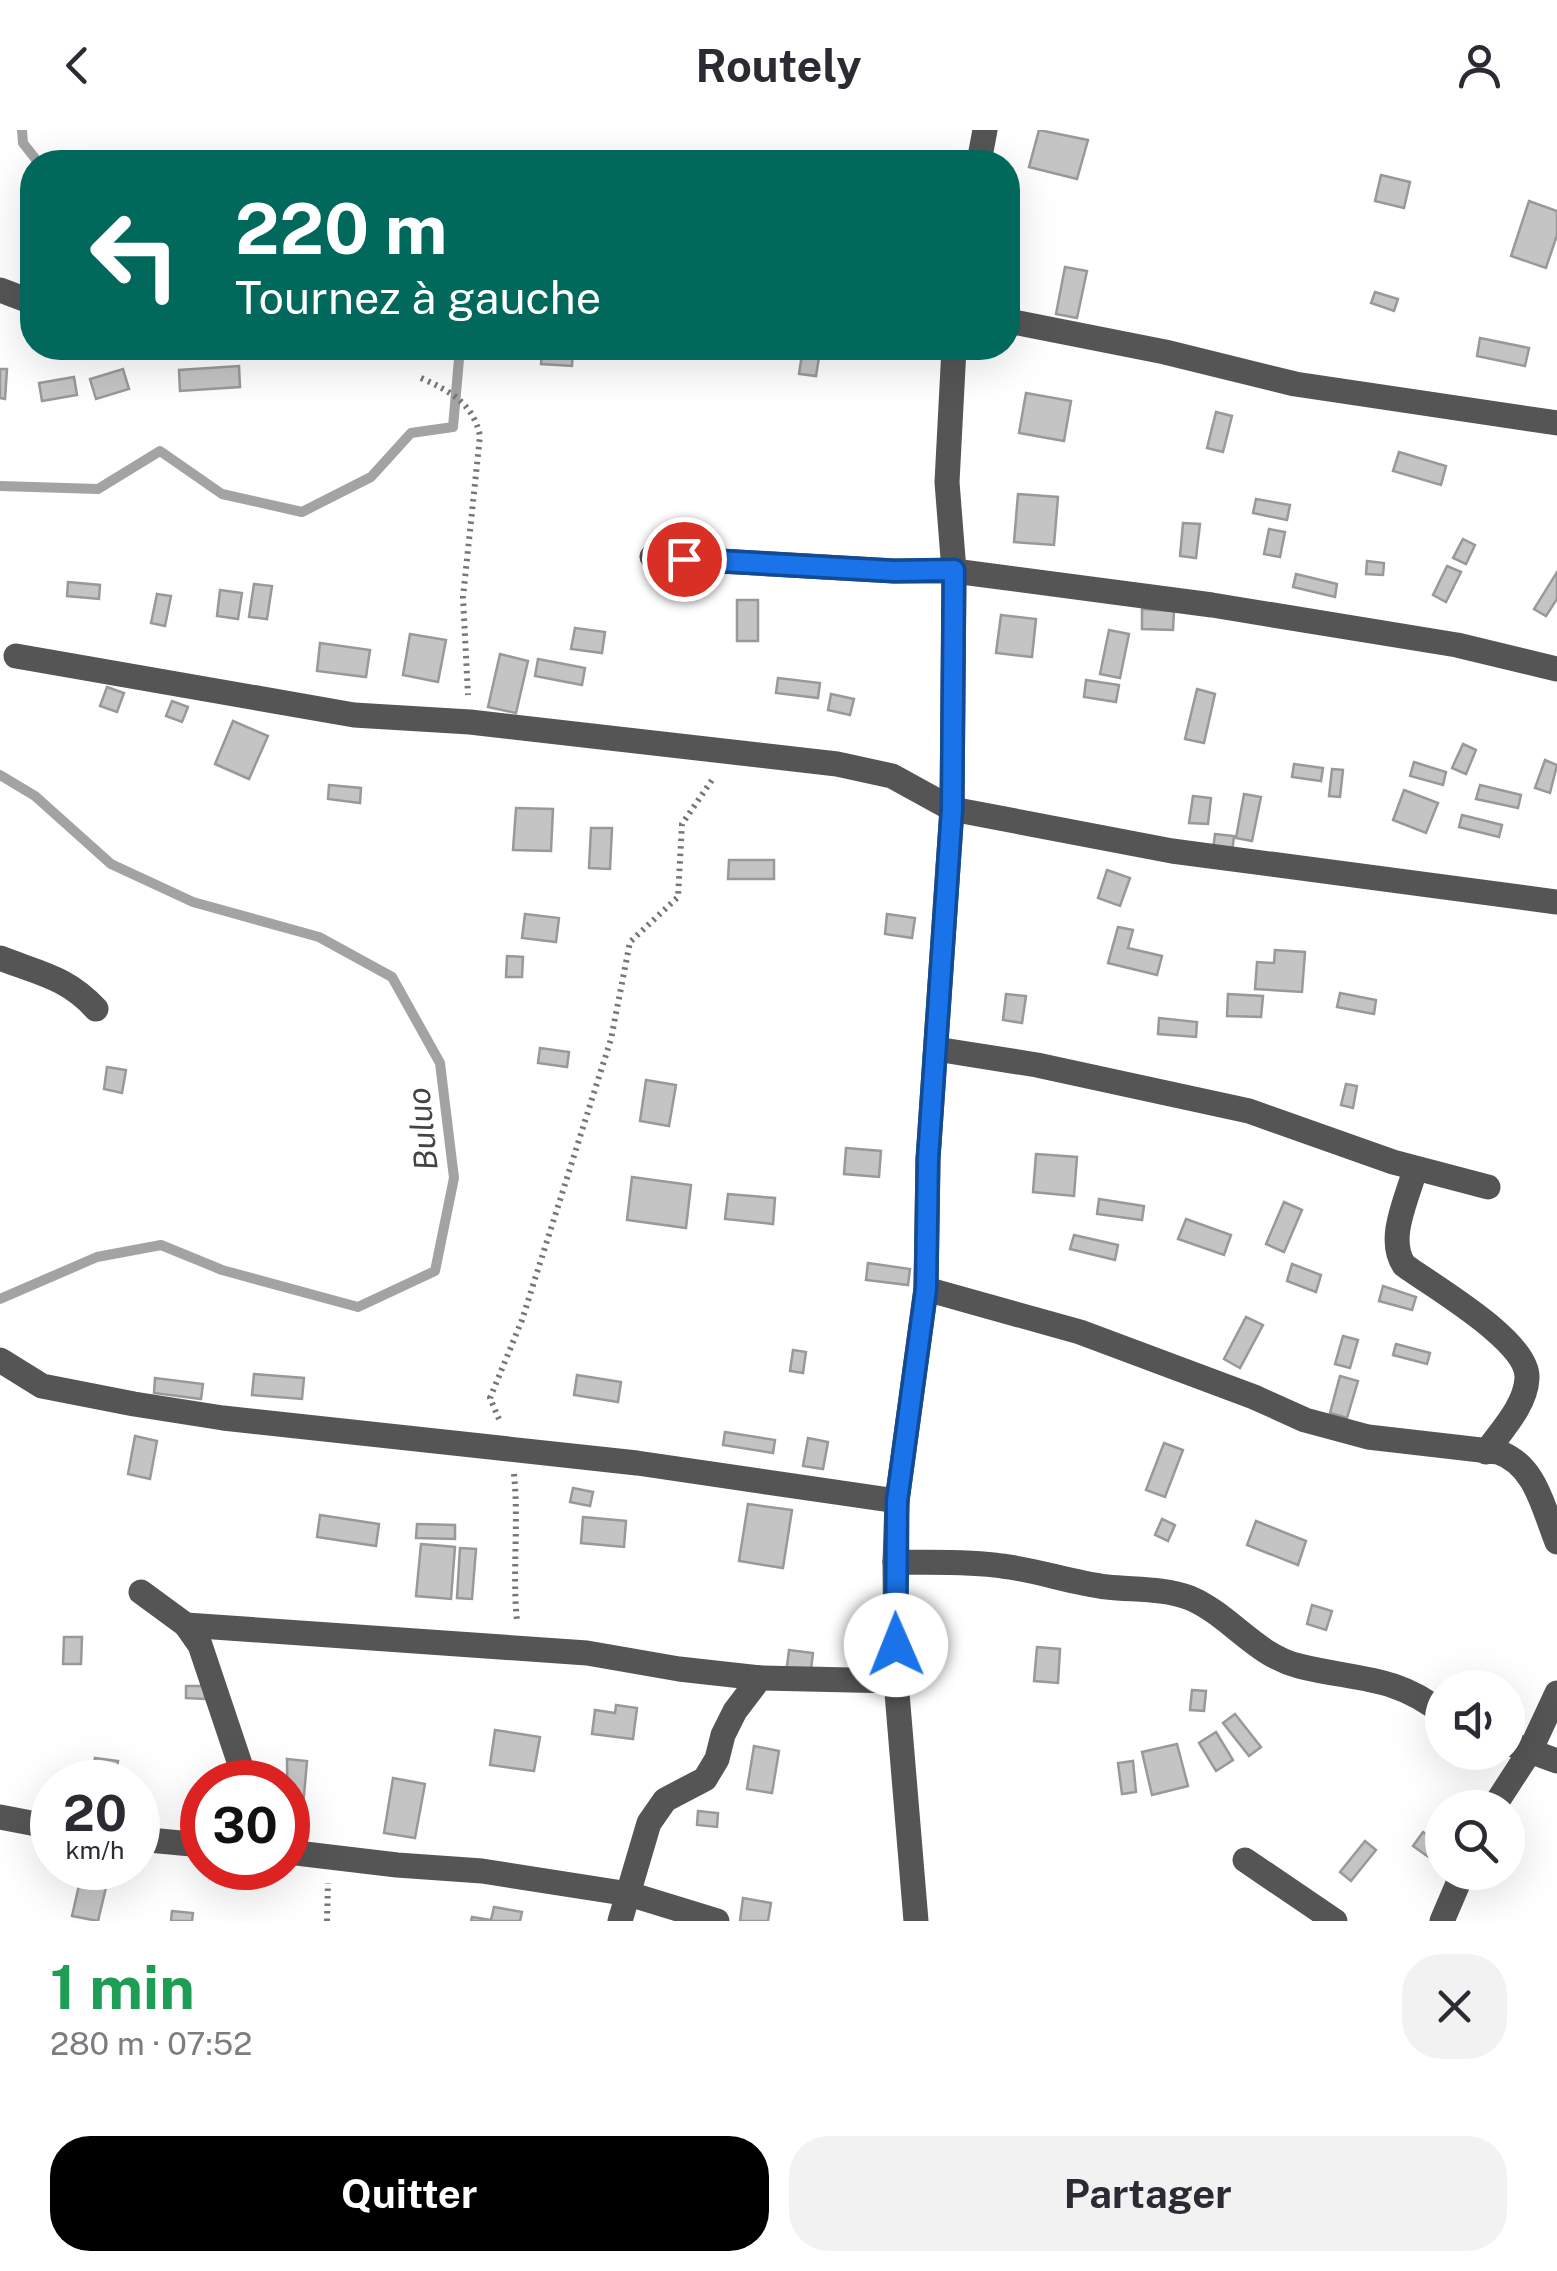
<!DOCTYPE html>
<html lang="fr">
<head>
<meta charset="utf-8">
<style>
	body { margin:0; font-family:"Public Sans",sans-serif; background:#f2f2f3; color:#2b2b33; height:100vh; display:flex; flex-direction:column; font-size:38px; white-space:nowrap }
	* { box-sizing:border-box; margin:0 }
	p { font-size:32px; color:#7c7c81 }
	.icon { flex:none; width:55px; height:55px; fill:none; stroke:currentColor; stroke-width:2; stroke-linecap:round; stroke-linejoin:round }
	.map { position:relative; height:1791px; overflow:hidden }
	.drawer { display:flex; flex-direction:column; background:#fff; flex:1 }
	.drawer>* { flex:none }
	.guide { position:absolute; left:20px; top:20px; width:1000px; height:210px; border-radius:40px; box-shadow:0 10px 40px #0002; background:#00695c; color:#fff; overflow:hidden }
	.buttons { position:absolute; left:1425px; top:1540px; display:grid; gap:20px }
	.buttons a { display:grid; place-items:center; width:100px; height:100px; border-radius:50%; background:#fff; box-shadow:0 10px 40px #0002; font-size:50px }
	.speed { position:absolute; left:30px; top:1630px; display:flex; gap:20px; font-size:50px; font-weight:700; text-align:center }
	.speed>* { display:grid; place-content:center; width:130px; height:130px; border-radius:50%; background:#fff; box-shadow:0 10px 40px #0002; line-height:1 }
	.speed small { font-size:25px; font-weight:400 }
	.speed .limit { border:15px solid #d22; background:#fff; color:#111 }
	.pin { position:absolute; display:grid; place-items:center; width:85px; height:85px; color:#fff; margin:-42px; border:5px solid #fff; border-radius:50%; box-shadow:0 2px 10px #0007 }
	.me { position:absolute; width:110px; margin:-55px; rotate:359deg; stroke-linejoin:round; filter:drop-shadow(0 0 8px #0008) }
	.turn { display:flex; align-items:center; gap:35px; height:210px; padding:0 50px; font-size:45px }
	.turn .icon { width:130px; height:130px; stroke-width:2.5 }
	.turn b { display:block; font-size:70px; line-height:85px }
	.round { display:grid; place-items:center; flex:none; width:105px; height:105px; border-radius:40px; background:#f2f2f3 }
	.overview { display:flex; align-items:center; justify-content:space-between; height:170px; padding:0 50px }
	h1 { font-size:60px; font-weight:700; line-height:75px; color:#1e9e55 }
	.primary-button { display:flex; gap:20px; margin-top:auto; padding:20px 50px }
	.primary-button a { flex:1; height:115px; border-radius:40px; background:#000; color:#fff; font-size:40px; font-weight:700; line-height:115px; text-align:center }
	.primary-button a+a { background:#f2f2f3; color:#2b2b33 }
	header { display:flex; justify-content:space-between; align-items:center; height:130px; padding:0 50px; background:#fff; font-size:45px; font-weight:700 }
	.map>svg:first-child { display:block }
</style>
</head>
<body>
<header><svg class="icon" aria-label="back" viewBox="0 0 24 24"><path d="M15 5l-7 7 7 7"/></svg>Routely<svg class="icon" aria-label="person" viewBox="0 0 24 24"><circle cx="12" cy="8" r="4"/><path d="M4 21q1-7 8-7t8 7"/></svg></header>
<div class="map">
<svg width="1557" height="1791" viewBox="0 0 1557 1791">
	<rect width="100%" height="100%" fill="#fff"/>
	<g fill="none" stroke-linecap="round" stroke-linejoin="round">
		<g stroke="#a3a3a3" stroke-width="10">
			<path d="M 22,0 L 23,13 L 38,32"/>
			<path d="M 422,32 L 434,27 L 437,32"/>
			<path d="M 0,356 L 98,359 L 160,321 L 222,364 L 302,382 L 371,347 L 411,303 L 453,297 L 460,218"/>
			<path d="M 0,645 L 35,666 L 111,734 L 193,772 L 319,807 L 392,847 L 440,933 L 454,1048 L 435,1141 L 358,1177 L 222,1140 L 161,1115 L 97,1127 L 0,1169"/>
		</g>
	</g>
	<g fill="#c4c4c4" stroke="#999" stroke-width="2.5">
		<path d="M 1039,0 L 1088,10 L 1077,49 L 1029,37 Z"/>
		<path d="M 1381,45 L 1410,52 L 1404,78 L 1375,71 Z"/>
		<path d="M 1529,71 L 1557,81 L 1557,105 L 1546,138 L 1511,126 Z"/>
		<path d="M 1065,137 L 1087,141 L 1077,188 L 1056,184 Z"/>
		<path d="M 1375,162 L 1398,169 L 1394,181 L 1371,173 Z"/>
		<path d="M 1480,208 L 1529,218 L 1525,236 L 1477,226 Z"/>
		<path d="M 542,218 L 573,218 L 572,236 L 541,234 Z"/>
		<path d="M 803,218 L 820,221 L 816,246 L 799,244 Z"/>
		<path d="M 239,236 L 240,257 L 180,261 L 179,240 Z"/>
		<path d="M 0,239 L 7,239 L 5,269 L 0,268 Z"/>
		<path d="M 123,239 L 129,259 L 96,269 L 90,249 Z"/>
		<path d="M 74,247 L 77,265 L 42,271 L 39,253 Z"/>
		<path d="M 1026,263 L 1071,271 L 1064,311 L 1019,303 Z"/>
		<path d="M 1216,282 L 1232,286 L 1223,322 L 1207,318 Z"/>
		<path d="M 1399,322 L 1446,336 L 1441,355 L 1393,341 Z"/>
		<path d="M 1018,364 L 1058,367 L 1054,415 L 1014,412 Z"/>
		<path d="M 1256,369 L 1290,375 L 1287,390 L 1253,383 Z"/>
		<path d="M 1183,393 L 1200,394 L 1196,428 L 1180,426 Z"/>
		<path d="M 1269,399 L 1285,402 L 1280,427 L 1264,424 Z"/>
		<path d="M 1463,409 L 1475,415 L 1466,434 L 1453,428 Z"/>
		<path d="M 1367,431 L 1384,433 L 1383,445 L 1366,444 Z"/>
		<path d="M 1447,436 L 1461,442 L 1446,472 L 1433,465 Z"/>
		<path d="M 1557,442 L 1557,469 L 1546,486 L 1534,479 Z"/>
		<path d="M 1296,444 L 1337,454 L 1335,467 L 1293,457 Z"/>
		<path d="M 68,452 L 100,455 L 99,469 L 67,466 Z"/>
		<path d="M 254,454 L 272,456 L 267,489 L 249,487 Z"/>
		<path d="M 220,460 L 242,463 L 238,489 L 217,486 Z"/>
		<path d="M 157,464 L 171,466 L 165,496 L 151,493 Z"/>
		<rect x="737" y="470" width="21" height="41"/>
		<path d="M 1142,479 L 1174,481 L 1173,500 L 1142,499 Z"/>
		<path d="M 1001,485 L 1036,489 L 1032,527 L 996,523 Z"/>
		<path d="M 575,498 L 605,502 L 602,523 L 571,519 Z"/>
		<path d="M 1109,500 L 1129,504 L 1120,548 L 1100,544 Z"/>
		<path d="M 410,504 L 446,510 L 438,552 L 403,545 Z"/>
		<path d="M 320,513 L 370,520 L 366,547 L 317,541 Z"/>
		<path d="M 500,524 L 528,531 L 516,583 L 488,577 Z"/>
		<path d="M 538,529 L 585,538 L 582,555 L 535,546 Z"/>
		<path d="M 778,548 L 820,553 L 818,568 L 776,563 Z"/>
		<path d="M 1086,550 L 1119,555 L 1116,572 L 1084,567 Z"/>
		<path d="M 107,557 L 124,563 L 117,582 L 100,576 Z"/>
		<path d="M 1197,559 L 1215,564 L 1204,613 L 1185,609 Z"/>
		<path d="M 831,564 L 854,569 L 850,585 L 828,580 Z"/>
		<path d="M 172,571 L 188,577 L 182,592 L 166,586 Z"/>
		<path d="M 233,591 L 268,606 L 249,649 L 215,634 Z"/>
		<path d="M 1463,614 L 1476,620 L 1466,644 L 1452,638 Z"/>
		<path d="M 1545,630 L 1557,635 L 1550,663 L 1535,658 Z"/>
		<path d="M 1414,632 L 1446,642 L 1443,655 L 1410,646 Z"/>
		<path d="M 1294,634 L 1323,638 L 1321,651 L 1292,647 Z"/>
		<path d="M 1332,639 L 1343,640 L 1340,667 L 1329,666 Z"/>
		<path d="M 329,655 L 361,658 L 360,673 L 328,669 Z"/>
		<path d="M 1480,655 L 1521,665 L 1518,678 L 1476,669 Z"/>
		<path d="M 1404,660 L 1438,673 L 1426,703 L 1393,690 Z"/>
		<path d="M 1244,664 L 1261,667 L 1252,711 L 1236,708 Z"/>
		<path d="M 1193,666 L 1211,668 L 1208,694 L 1189,693 Z"/>
		<path d="M 516,678 L 553,679 L 551,721 L 513,720 Z"/>
		<path d="M 1462,685 L 1502,695 L 1499,707 L 1459,697 Z"/>
		<path d="M 591,698 L 612,698 L 610,739 L 589,738 Z"/>
		<path d="M 1215,704 L 1234,706 L 1232,722 L 1213,720 Z"/>
		<path d="M 729,730 L 774,730 L 774,749 L 728,749 Z"/>
		<path d="M 1107,740 L 1130,748 L 1120,776 L 1098,768 Z"/>
		<path d="M 525,784 L 559,788 L 556,812 L 522,808 Z"/>
		<path d="M 887,784 L 915,788 L 912,808 L 885,804 Z"/>
		<path d="M 1118,797 L 1133,800 L 1128,818 L 1162,826 L 1157,845 L 1108,833 Z"/>
		<path d="M 1275,820 L 1305,822 L 1302,862 L 1255,859 L 1257,832 L 1274,833 Z"/>
		<path d="M 507,826 L 523,827 L 522,847 L 506,847 Z"/>
		<path d="M 1340,863 L 1376,870 L 1374,884 L 1337,877 Z"/>
		<path d="M 1006,864 L 1026,866 L 1022,893 L 1003,890 Z"/>
		<path d="M 1228,864 L 1263,866 L 1261,887 L 1227,886 Z"/>
		<path d="M 1159,888 L 1197,892 L 1196,907 L 1158,904 Z"/>
		<path d="M 540,918 L 569,922 L 567,937 L 538,933 Z"/>
		<path d="M 107,937 L 126,940 L 122,963 L 104,959 Z"/>
		<path d="M 646,950 L 676,955 L 669,996 L 640,991 Z"/>
		<path d="M 1346,954 L 1357,956 L 1353,978 L 1341,975 Z"/>
		<path d="M 846,1018 L 881,1021 L 879,1047 L 844,1044 Z"/>
		<path d="M 1036,1024 L 1077,1027 L 1074,1066 L 1033,1062 Z"/>
		<path d="M 632,1047 L 691,1055 L 686,1098 L 627,1090 Z"/>
		<path d="M 728,1064 L 775,1068 L 773,1094 L 725,1089 Z"/>
		<path d="M 1099,1069 L 1144,1076 L 1142,1090 L 1097,1084 Z"/>
		<path d="M 1284,1072 L 1302,1080 L 1284,1122 L 1266,1114 Z"/>
		<path d="M 1186,1089 L 1231,1105 L 1224,1125 L 1178,1109 Z"/>
		<path d="M 1074,1105 L 1118,1115 L 1115,1130 L 1070,1119 Z"/>
		<path d="M 868,1133 L 910,1139 L 908,1155 L 866,1150 Z"/>
		<path d="M 1292,1134 L 1321,1145 L 1316,1162 L 1287,1151 Z"/>
		<path d="M 1383,1156 L 1416,1167 L 1412,1180 L 1379,1171 Z"/>
		<path d="M 1246,1187 L 1263,1195 L 1240,1238 L 1224,1229 Z"/>
		<path d="M 1343,1206 L 1358,1210 L 1350,1238 L 1335,1234 Z"/>
		<path d="M 1396,1214 L 1430,1223 L 1427,1234 L 1393,1225 Z"/>
		<path d="M 793,1220 L 806,1222 L 803,1243 L 790,1241 Z"/>
		<path d="M 254,1244 L 304,1248 L 302,1269 L 252,1265 Z"/>
		<path d="M 577,1245 L 621,1252 L 618,1272 L 574,1265 Z"/>
		<path d="M 1340,1246 L 1358,1251 L 1347,1288 L 1330,1283 Z"/>
		<path d="M 155,1248 L 203,1254 L 201,1269 L 154,1263 Z"/>
		<path d="M 725,1302 L 775,1310 L 773,1323 L 723,1315 Z"/>
		<path d="M 135,1306 L 157,1311 L 150,1349 L 128,1344 Z"/>
		<path d="M 808,1308 L 828,1312 L 823,1339 L 803,1336 Z"/>
		<path d="M 1164,1313 L 1183,1320 L 1165,1367 L 1146,1360 Z"/>
		<path d="M 573,1358 L 593,1362 L 590,1376 L 570,1372 Z"/>
		<path d="M 748,1374 L 792,1380 L 783,1438 L 739,1431 Z"/>
		<path d="M 320,1385 L 379,1394 L 376,1416 L 317,1407 Z"/>
		<path d="M 583,1387 L 626,1391 L 624,1417 L 581,1413 Z"/>
		<path d="M 1162,1389 L 1175,1395 L 1168,1411 L 1155,1405 Z"/>
		<path d="M 1256,1391 L 1306,1411 L 1298,1435 L 1247,1415 Z"/>
		<path d="M 417,1394 L 455,1395 L 455,1409 L 416,1408 Z"/>
		<path d="M 421,1414 L 455,1417 L 451,1469 L 416,1466 Z"/>
		<path d="M 460,1418 L 476,1419 L 472,1469 L 457,1468 Z"/>
		<path d="M 1312,1475 L 1332,1481 L 1326,1500 L 1307,1494 Z"/>
		<path d="M 64,1507 L 82,1507 L 81,1534 L 63,1534 Z"/>
		<path d="M 1037,1517 L 1060,1519 L 1058,1553 L 1034,1551 Z"/>
		<path d="M 789,1520 L 813,1523 L 810,1547 L 786,1544 Z"/>
		<path d="M 186,1556 L 205,1556 L 205,1569 L 186,1568 Z"/>
		<path d="M 1192,1560 L 1206,1561 L 1204,1581 L 1190,1580 Z"/>
		<path d="M 616,1575 L 637,1578 L 633,1609 L 592,1604 L 595,1580 L 615,1583 Z"/>
		<path d="M 1235,1584 L 1261,1617 L 1249,1626 L 1223,1593 Z"/>
		<path d="M 495,1600 L 540,1607 L 534,1641 L 490,1635 Z"/>
		<path d="M 1216,1602 L 1233,1630 L 1216,1641 L 1199,1613 Z"/>
		<path d="M 1177,1614 L 1188,1656 L 1152,1665 L 1142,1622 Z"/>
		<path d="M 754,1616 L 779,1621 L 772,1663 L 747,1659 Z"/>
		<path d="M 95,1628 L 118,1631 L 114,1652 L 91,1652 Z"/>
		<path d="M 287,1629 L 307,1631 L 301,1699 L 288,1698 Z"/>
		<path d="M 1133,1631 L 1136,1662 L 1122,1664 L 1118,1633 Z"/>
		<path d="M 393,1648 L 425,1654 L 415,1708 L 384,1703 Z"/>
		<path d="M 698,1681 L 718,1683 L 717,1697 L 697,1695 Z"/>
		<path d="M 1423,1702 L 1442,1716 L 1441,1736 L 1413,1716 Z"/>
		<path d="M 1365,1711 L 1376,1720 L 1351,1751 L 1340,1742 Z"/>
		<path d="M 82,1742 L 108,1749 L 98,1791 L 72,1786 Z"/>
		<path d="M 743,1768 L 771,1773 L 768,1791 L 740,1791 Z"/>
		<path d="M 494,1777 L 522,1782 L 520,1791 L 471,1791 L 472,1787 L 491,1790 Z"/>
		<path d="M 172,1781 L 193,1783 L 192,1791 L 171,1791 Z"/>
	</g>
	<g fill="none" stroke-linecap="round" stroke-linejoin="round">
		<g stroke="#777" stroke-width="6" stroke-dasharray="2.5 5" stroke-linecap="butt">
			<path d="M 421,248 C 450,261 473,273 480,306 L 463,467 L 468,565"/>
			<path d="M 499,1289 L 490,1268 L 522,1190 L 611,909 L 630,812 L 678,767 L 682,694 L 714,647"/>
			<path d="M 514,1344 C 519,1393 512,1442 517,1491"/>
			<path d="M 327,1791 L 328,1753"/>
		</g>
		<g stroke="#555" stroke-width="25">
			<path d="M 979,32 L 985,0"/>
			<path d="M 0,160 L 32,172"/>
			<path d="M 1008,191 L 1165,222 L 1295,254 L 1557,293"/>
			<path d="M 652,427 L 894,441 L 954,441 L 1212,475 L 1457,515 L 1557,539"/>
			<path d="M 16,526 L 354,585 L 470,592 L 837,634 L 892,646 L 952,679 L 1172,721 L 1557,772"/>
			<path d="M 0,828 C 38,843 67,847 96,879"/>
			<path d="M 936,919 L 1037,935 L 1249,981 L 1393,1032 L 1488,1057"/>
			<path d="M 1415,1039 C 1408,1068 1386,1108 1404,1135 C 1432,1156 1529,1211 1527,1248 C 1526,1275 1501,1301 1486,1322"/>
			<path d="M 926,1159 L 1080,1202 L 1254,1267 L 1305,1290 L 1368,1307 L 1498,1322 C 1536,1335 1543,1378 1557,1412"/>
			<path d="M 0,1230 L 42,1256 L 134,1274 L 223,1288 L 637,1333 L 897,1371"/>
			<path d="M 895,1432 C 930,1433 967,1431 1002,1436 C 1037,1440 1072,1453 1107,1457 C 1135,1460 1163,1458 1190,1468 C 1230,1485 1255,1525 1299,1536 C 1354,1550 1396,1545 1442,1583"/>
			<path d="M 141,1462 L 186,1495 L 200,1515 L 246,1652"/>
			<path d="M 186,1495 L 587,1523 L 679,1539 L 760,1548 L 896,1551"/>
			<path d="M 1508,1613 L 1557,1631"/>
			<path d="M 1493,1678 L 1530,1621 L 1557,1563"/>
			<path d="M 0,1687 L 52,1697"/>
			<path d="M 138,1709 L 202,1715"/>
			<path d="M 288,1722 L 397,1735 L 482,1741 L 629,1764 L 717,1791"/>
			<path d="M 1245,1730 L 1335,1791"/>
			<path d="M 620,1791 L 649,1693 L 665,1670 L 705,1649 L 717,1629 L 723,1605 L 735,1581 L 760,1548"/>
			<path d="M 916,1791 L 896,1551 L 895,1432 L 897,1371 L 926,1159 L 928,1029 L 952,679 L 954,441 L 947,352 L 954,218"/>
			<path d="M 1442,1791 L 1463,1742"/>
		</g>
	</g>
	<g fill="none" stroke-linecap="round" stroke-linejoin="round">
		<g stroke="#114b97" stroke-width="25">
			<path id="route" d="M 684,429 L 894,441 L 954,440 L 952,679 L 928,1029 L 926,1159 L 897,1371 L 896,1515"/>
		</g>
		<use href="#route" stroke="#1a73e8" stroke-width="18"/>
	</g>
	<g text-anchor="middle" dominant-baseline="central" stroke-width="9" stroke-linejoin="round" paint-order="stroke">
		<g font-size="32" font-style="italic" fill="#444" stroke="#fff">
			<text transform="translate(422 999) rotate(-96)">Buluo</text>
		</g>
	</g>
</svg>
<div class="buttons">
<a><svg class="icon" aria-label="sound" viewBox="0 0 24 24"><path d="M4 9h4l5-4v14l-5-4H4zM17 9q2 3 0 6"/></svg></a>
<a><svg class="icon" aria-label="search" viewBox="0 0 24 24"><circle cx="10" cy="10" r="6"/><path d="M15 15l6 6"/></svg></a>
</div>
<div class="speed"><div>20<small>km/h</small></div><div class="limit">30</div></div>
<div class="pin" style="left:684px;top:429px;background:#d93025"><svg class="icon" aria-label="arrive" viewBox="0 0 24 24"><path d="M6 21V4h12l-3 4 3 4H6"/></svg></div>
<svg class="me" style="left:896px;top:1515px" viewBox="-20 -20 40 40"><circle r="19" fill="#fff"/><path d="M0-13L10 11 0 6-10 11z" fill="#1a73e8"/></svg>
<div class="guide">
<div class="turn"><svg class="icon" aria-label="left" viewBox="0 0 24 24"><path d="M17 20v-9H6M10 6l-5 5 5 5"/></svg><div><b>220 m</b>Tournez à gauche</div></div>
</div>
</div>
<section class="drawer">
<div class="overview"><div><h1>1 min</h1><p>280 m · 07:52</p></div><a class="round"><svg class="icon" aria-label="close" viewBox="0 0 24 24"><path d="M6 6l12 12M18 6L6 18"/></svg></a></div>
<div class="primary-button"><a>Quitter</a><a>Partager</a></div>
</section>
</body>
</html>
